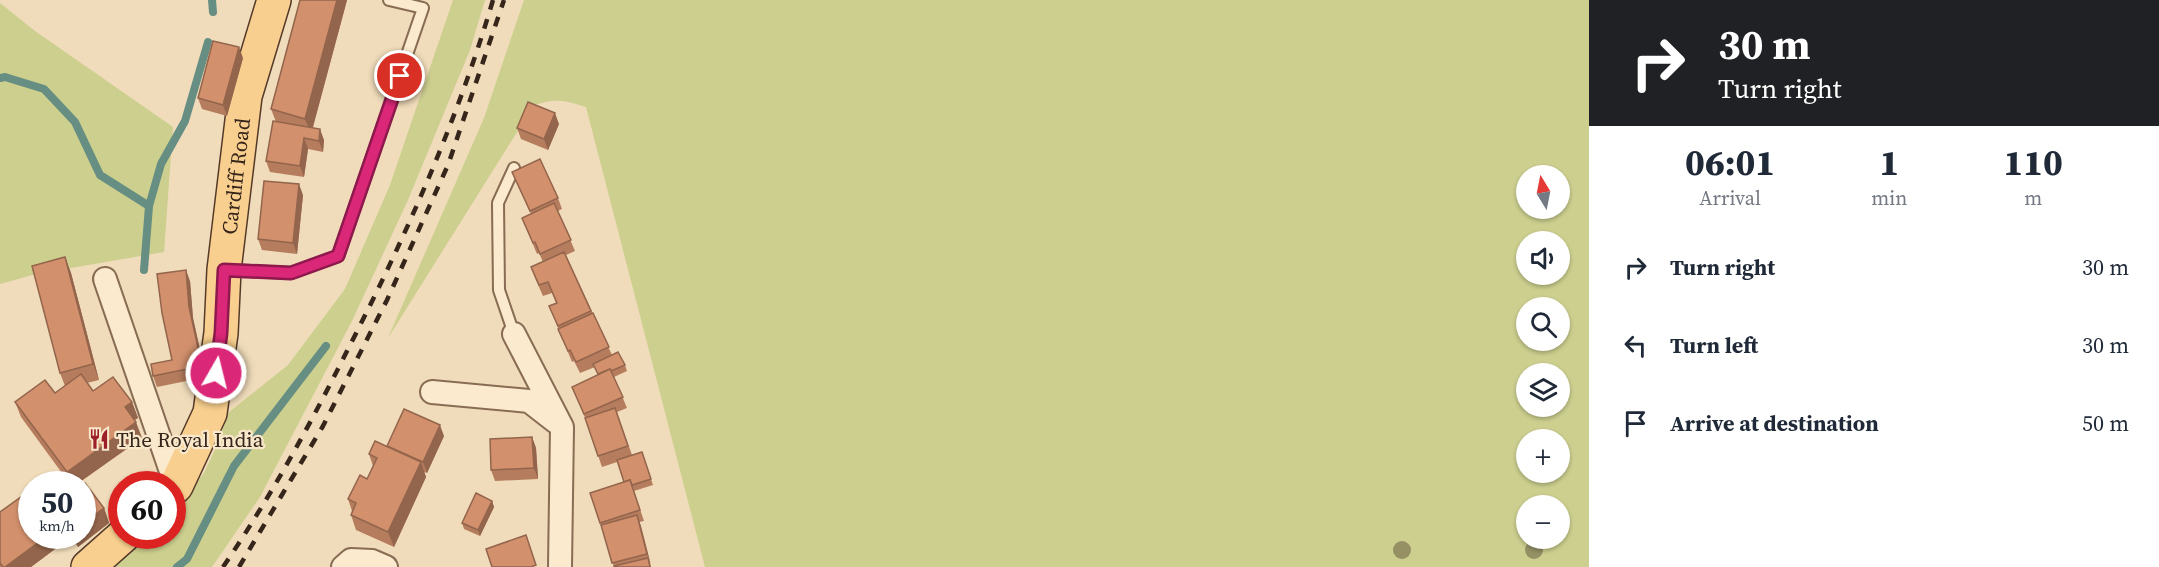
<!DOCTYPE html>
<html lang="en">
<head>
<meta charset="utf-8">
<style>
	body { margin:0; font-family:"Source Serif 4",serif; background:#f2f2f3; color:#1f2937; height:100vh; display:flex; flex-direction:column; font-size:22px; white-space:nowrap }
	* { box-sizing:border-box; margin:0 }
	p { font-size:20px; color:#747a83 }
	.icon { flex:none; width:33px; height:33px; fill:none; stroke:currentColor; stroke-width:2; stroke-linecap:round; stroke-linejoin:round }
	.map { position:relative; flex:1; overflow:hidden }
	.details { display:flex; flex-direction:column; background:#fff; width:570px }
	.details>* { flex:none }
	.top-card { background:#202124; color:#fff; overflow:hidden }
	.needle { width:39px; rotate:350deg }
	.controls { position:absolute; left:1516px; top:165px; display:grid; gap:12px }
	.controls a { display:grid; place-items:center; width:54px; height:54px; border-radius:50%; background:#fff; box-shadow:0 2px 4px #0004; font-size:30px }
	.speed { position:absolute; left:18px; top:471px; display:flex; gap:12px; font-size:30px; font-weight:700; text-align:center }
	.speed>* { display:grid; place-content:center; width:78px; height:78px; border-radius:50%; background:#fff; box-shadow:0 2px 4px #0004; line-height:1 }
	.speed small { font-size:15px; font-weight:400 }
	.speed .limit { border:9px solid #d22; background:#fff; color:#111 }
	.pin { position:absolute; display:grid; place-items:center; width:51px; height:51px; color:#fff; margin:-26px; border:3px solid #fff; border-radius:50%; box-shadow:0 2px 6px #0007 }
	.me { position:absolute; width:66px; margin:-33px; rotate:8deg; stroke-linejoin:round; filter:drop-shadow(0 0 4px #0008) }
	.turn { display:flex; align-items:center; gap:21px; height:126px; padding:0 30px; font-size:27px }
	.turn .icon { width:78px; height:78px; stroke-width:2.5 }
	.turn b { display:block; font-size:42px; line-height:51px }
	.eta { display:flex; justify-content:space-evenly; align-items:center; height:102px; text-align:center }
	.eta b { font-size:36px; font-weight:800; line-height:42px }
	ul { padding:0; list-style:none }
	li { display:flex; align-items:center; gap:18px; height:78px; padding:0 30px }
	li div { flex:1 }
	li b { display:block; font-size:22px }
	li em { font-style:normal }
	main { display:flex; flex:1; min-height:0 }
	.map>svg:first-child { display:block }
</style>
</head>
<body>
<main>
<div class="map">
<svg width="1589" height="567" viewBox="0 0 1589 567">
	<rect width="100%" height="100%" fill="#f0dcba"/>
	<g fill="#cccf8e" fill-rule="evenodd">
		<path d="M 453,0 L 485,0 L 470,50 L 408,200 L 352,321 L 260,497 L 212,567 L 112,567 L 147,536 L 172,536 L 173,513 L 204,473 L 219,441 L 228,413 L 288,365 L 345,289 L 390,185 Z"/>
		<path d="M 524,0 L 1589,0 L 1589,567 L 705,567 L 586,107 C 565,100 556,98 534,105 L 388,338 L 484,118 ZM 1527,176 L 1560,176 L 1560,208 L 1527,208 ZM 1527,242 L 1560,242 L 1560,274 L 1527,274 ZM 1527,308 L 1560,308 L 1560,340 L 1527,340 ZM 1527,374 L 1560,374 L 1560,406 L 1527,406 ZM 1527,440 L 1560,440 L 1560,472 L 1527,472 ZM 1527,506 L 1560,506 L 1560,538 L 1527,538 Z"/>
		<path d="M 0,3 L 35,31 L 173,127 L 164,252 L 36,274 L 0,284 Z"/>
	</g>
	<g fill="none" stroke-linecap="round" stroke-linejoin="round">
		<g stroke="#678e82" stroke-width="8">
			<path d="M 212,0 L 213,12"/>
			<path d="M 0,78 L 5,77 L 44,89 L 75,122 L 100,175 L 149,206 L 144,270"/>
			<path d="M 149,206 L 161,164 L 185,121 L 208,42"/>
			<path d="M 177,567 L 187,559 L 234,466 L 326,346"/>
		</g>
		<g stroke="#886c54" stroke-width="14">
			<g id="lane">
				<path d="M 514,168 L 498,203 L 499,290 L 514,334"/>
				<path d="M 227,270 L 291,273 L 338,256 L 423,8 L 389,0"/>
			</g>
		</g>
		<g stroke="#886c54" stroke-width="26">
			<g id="street">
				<path d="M 105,279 L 176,486"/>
				<path d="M 514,334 L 562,427 L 560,567"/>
				<path d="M 432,392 L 529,401 L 556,422"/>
				<path d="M 343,567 L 351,560 L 372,561 L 386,567"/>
			</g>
		</g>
		<g stroke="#553a29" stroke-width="36">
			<g id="primary">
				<path id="s1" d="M 172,489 L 176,486 L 210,413 L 221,333 L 224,270 L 245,96 L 274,0"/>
				<path d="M 88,567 L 123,536"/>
			</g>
		</g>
		<use href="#lane" stroke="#fbeace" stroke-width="10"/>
		<use href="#street" stroke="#fbeace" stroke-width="22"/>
		<use href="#primary" stroke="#f8cf8e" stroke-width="33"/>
		<g stroke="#36251a" stroke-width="4.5" stroke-dasharray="10 10" stroke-linecap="butt">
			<path d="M 223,567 C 270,498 310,425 347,351 C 405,238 457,122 493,0"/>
			<path d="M 239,567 L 323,426 L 387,300 L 448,165 L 504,0"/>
		</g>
	</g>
	<g fill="#959165">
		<circle cx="1402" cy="550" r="9"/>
		<circle cx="1534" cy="550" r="9"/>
	</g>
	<g fill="#b57c5e">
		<path d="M 300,0 L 347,0 L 313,127 L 324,140 L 323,152 L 308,149 L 304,177 L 270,172 L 266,161 L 276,122 L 271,109 Z"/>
		<path d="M 243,58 L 227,116 L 202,109 L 198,98 Z"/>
		<path d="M 559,124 L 548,150 L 521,139 L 517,128 Z"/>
		<path d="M 512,172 L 558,198 L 562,209 L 558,211 L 575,251 L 566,255 L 612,355 L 625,365 L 627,371 L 614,377 L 627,408 L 617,412 L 632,455 L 642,452 L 653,485 L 634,491 L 644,521 L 639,522 L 651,567 L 614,567 L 600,523 L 624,482 L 617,462 L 602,467 L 586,420 L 572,387 L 598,375 L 595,367 L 580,373 L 574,361 L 572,362 L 549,306 L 556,303 L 552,293 L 543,296 L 535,278 L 531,267 L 543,262 L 539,253 L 537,254 L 522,218 L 531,214 Z"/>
		<path d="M 303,195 L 297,254 L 262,250 L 258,239 Z"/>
		<path d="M 65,257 L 71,273 L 99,380 L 87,383 L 93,391 L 132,402 L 138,418 L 134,420 L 142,438 L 77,484 L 70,484 L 21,417 L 15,402 L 55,393 L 65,386 L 60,373 Z"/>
		<path d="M 190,281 L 193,318 L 206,377 L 157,387 L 153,376 L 172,360 Z"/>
		<path d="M 444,436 L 427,473 L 424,472 L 426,477 L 394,547 L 356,530 L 351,515 L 352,511 L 348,499 L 367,479 L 373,466 L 369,454 L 388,447 Z"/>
		<path d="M 532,437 L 536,448 L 538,479 L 495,481 L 491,470 Z"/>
		<path d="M 492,501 L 494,507 L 480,536 L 464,529 L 462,523 Z"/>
		<path d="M 104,508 L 109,523 L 78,547 L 71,537 L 31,567 L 0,567 L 0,512 L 32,536 L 82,536 Z"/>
	</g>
	<g fill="#93654c">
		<path d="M 337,0 L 347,0 L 311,134 L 305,119 Z"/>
		<path d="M 239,47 L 243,58 L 227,116 L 223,105 Z"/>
		<path d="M 555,113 L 559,124 L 548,150 L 544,139 Z"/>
		<path d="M 320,129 L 324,140 L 323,152 L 319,141 Z"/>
		<path d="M 304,138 L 308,149 L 304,177 L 300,166 Z"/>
		<path d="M 299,184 L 303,195 L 297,254 L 293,243 Z"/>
		<path d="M 65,257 L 71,273 L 99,380 L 93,364 Z"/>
		<path d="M 186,270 L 190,281 L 193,318 L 206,377 L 202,366 L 189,307 Z"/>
		<path d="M 132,402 L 138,418 L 131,422 L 125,407 Z"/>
		<path d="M 136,422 L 142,438 L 77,484 L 72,484 L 67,472 Z"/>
		<path d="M 440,425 L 444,436 L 427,473 L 423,462 Z"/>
		<path d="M 532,437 L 536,448 L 538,479 L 534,468 Z"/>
		<path d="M 421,462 L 426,477 L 394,547 L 388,532 Z"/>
		<path d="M 492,501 L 494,507 L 480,536 L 478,530 Z"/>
		<path d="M 104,508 L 109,523 L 78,547 L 74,536 L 82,536 L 82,524 Z"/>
		<path d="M 637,515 L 641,526 L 651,565 L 647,554 Z"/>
		<path d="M 47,536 L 70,536 L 71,537 L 31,567 L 5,567 Z"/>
	</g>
	<g fill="#d2906d" stroke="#93654c" stroke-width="1.5">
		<path d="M 300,0 L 337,0 L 305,119 L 271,109 Z"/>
		<path d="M 213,41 L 239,47 L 223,105 L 198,98 Z"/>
		<path d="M 528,102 L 555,113 L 544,139 L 517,128 Z"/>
		<path d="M 273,121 L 320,129 L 319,141 L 304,138 L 300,166 L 266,161 Z"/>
		<path d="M 540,159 L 558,198 L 530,211 L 512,172 Z"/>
		<path d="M 264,181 L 299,184 L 293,243 L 258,239 Z"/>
		<path d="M 554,203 L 571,240 L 540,254 L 535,242 L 533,243 L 522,218 Z"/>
		<path d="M 564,252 L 591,311 L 558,326 L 549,306 L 557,303 L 548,282 L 539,285 L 531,267 Z"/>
		<path d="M 65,257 L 93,364 L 60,373 L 32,266 Z"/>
		<path d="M 186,270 L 189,307 L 202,366 L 153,376 L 151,364 L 172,360 L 162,313 L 157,274 Z"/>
		<path d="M 593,313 L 609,347 L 576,362 L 570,350 L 568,351 L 558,329 Z"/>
		<path d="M 618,352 L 625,365 L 611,371 L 610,369 L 598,374 L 593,364 Z"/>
		<path d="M 610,369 L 623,397 L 584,414 L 572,387 Z"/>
		<path d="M 81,374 L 93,391 L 113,377 L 132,402 L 125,407 L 136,422 L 67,472 L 15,402 L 45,380 L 55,393 Z"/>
		<path d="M 615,408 L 628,446 L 598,456 L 585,418 Z"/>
		<path d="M 404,409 L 440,425 L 423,462 L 387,446 Z"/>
		<path d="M 532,437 L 534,468 L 491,470 L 490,439 Z"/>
		<path d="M 375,441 L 421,462 L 388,532 L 351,515 L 356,503 L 348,499 L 360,475 L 367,479 L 377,458 L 369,454 Z"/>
		<path d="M 642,452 L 651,479 L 632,485 L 630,480 L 624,482 L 617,460 Z"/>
		<path d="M 630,480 L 640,510 L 600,523 L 590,493 Z"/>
		<path d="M 85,483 L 104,508 L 82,524 L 82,485 Z"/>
		<path d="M 32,489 L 32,536 L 47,536 L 5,567 L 3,567 L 0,563 L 0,512 Z"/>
		<path d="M 476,493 L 492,501 L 478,530 L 462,523 Z"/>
		<path d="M 637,515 L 647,554 L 612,563 L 601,525 Z"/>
		<path d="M 526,535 L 536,565 L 531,567 L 492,567 L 486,549 Z"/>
		<path d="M 648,558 L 650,567 L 614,567 L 614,566 Z"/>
	</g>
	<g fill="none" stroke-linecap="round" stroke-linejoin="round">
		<g stroke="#8e194d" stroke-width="15">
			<path id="route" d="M 216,373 L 221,333 L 224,270 L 291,273 L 338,256 L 400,76"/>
		</g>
		<use href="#route" stroke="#db2777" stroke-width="10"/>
	</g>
	<defs>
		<g id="restaurant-bare" transform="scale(1.62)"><path d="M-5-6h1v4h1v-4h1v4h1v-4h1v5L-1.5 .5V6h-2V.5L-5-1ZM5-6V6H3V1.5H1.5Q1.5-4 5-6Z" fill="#9b202a" stroke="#f8e7ca" stroke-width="2.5" paint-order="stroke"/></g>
	</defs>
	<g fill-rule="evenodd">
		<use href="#restaurant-bare" x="99" y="439"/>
	</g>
	<g text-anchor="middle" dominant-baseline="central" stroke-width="4.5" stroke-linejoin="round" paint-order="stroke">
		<g font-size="21" fill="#36251a" stroke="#f8e7ca">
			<text stroke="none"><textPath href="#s1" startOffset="324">Cardiff Road</textPath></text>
		</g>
		<g font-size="21" fill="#36251a" stroke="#f8e7ca" text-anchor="start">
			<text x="116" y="439">The Royal India</text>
		</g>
	</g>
</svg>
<div class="controls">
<a><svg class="needle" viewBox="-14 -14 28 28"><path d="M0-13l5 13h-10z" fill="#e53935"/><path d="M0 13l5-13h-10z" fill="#747a83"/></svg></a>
<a><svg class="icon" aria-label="sound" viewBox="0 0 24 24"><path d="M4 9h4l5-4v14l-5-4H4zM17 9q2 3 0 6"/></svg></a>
<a><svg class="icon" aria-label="search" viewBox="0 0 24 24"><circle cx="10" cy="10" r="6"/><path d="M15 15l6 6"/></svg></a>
<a><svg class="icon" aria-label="layers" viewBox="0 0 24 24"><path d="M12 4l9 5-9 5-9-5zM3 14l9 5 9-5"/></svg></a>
<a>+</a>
<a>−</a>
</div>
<div class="speed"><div>50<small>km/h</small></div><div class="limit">60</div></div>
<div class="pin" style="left:400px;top:76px;background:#d93025"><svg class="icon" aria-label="arrive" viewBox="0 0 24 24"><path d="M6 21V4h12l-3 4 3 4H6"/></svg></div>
<svg class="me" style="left:216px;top:373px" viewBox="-20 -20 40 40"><circle r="17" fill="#db2777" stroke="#fff" stroke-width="3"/><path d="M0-11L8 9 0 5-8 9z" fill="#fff"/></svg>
</div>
<section class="details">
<div class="top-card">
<div class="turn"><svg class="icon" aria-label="right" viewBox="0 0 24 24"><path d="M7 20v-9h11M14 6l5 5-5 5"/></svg><div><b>30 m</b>Turn right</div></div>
</div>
<div class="eta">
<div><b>06:01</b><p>Arrival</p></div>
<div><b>1</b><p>min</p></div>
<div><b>110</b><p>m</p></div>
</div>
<ul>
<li><svg class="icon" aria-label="right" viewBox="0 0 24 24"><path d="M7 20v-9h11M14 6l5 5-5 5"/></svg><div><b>Turn right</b></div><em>30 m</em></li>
<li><svg class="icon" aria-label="left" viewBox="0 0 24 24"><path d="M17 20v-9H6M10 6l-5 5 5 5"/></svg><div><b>Turn left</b></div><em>30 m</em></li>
<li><svg class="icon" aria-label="arrive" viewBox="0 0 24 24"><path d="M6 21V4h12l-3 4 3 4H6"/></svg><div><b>Arrive at destination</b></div><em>50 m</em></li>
</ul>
</section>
</main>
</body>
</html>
